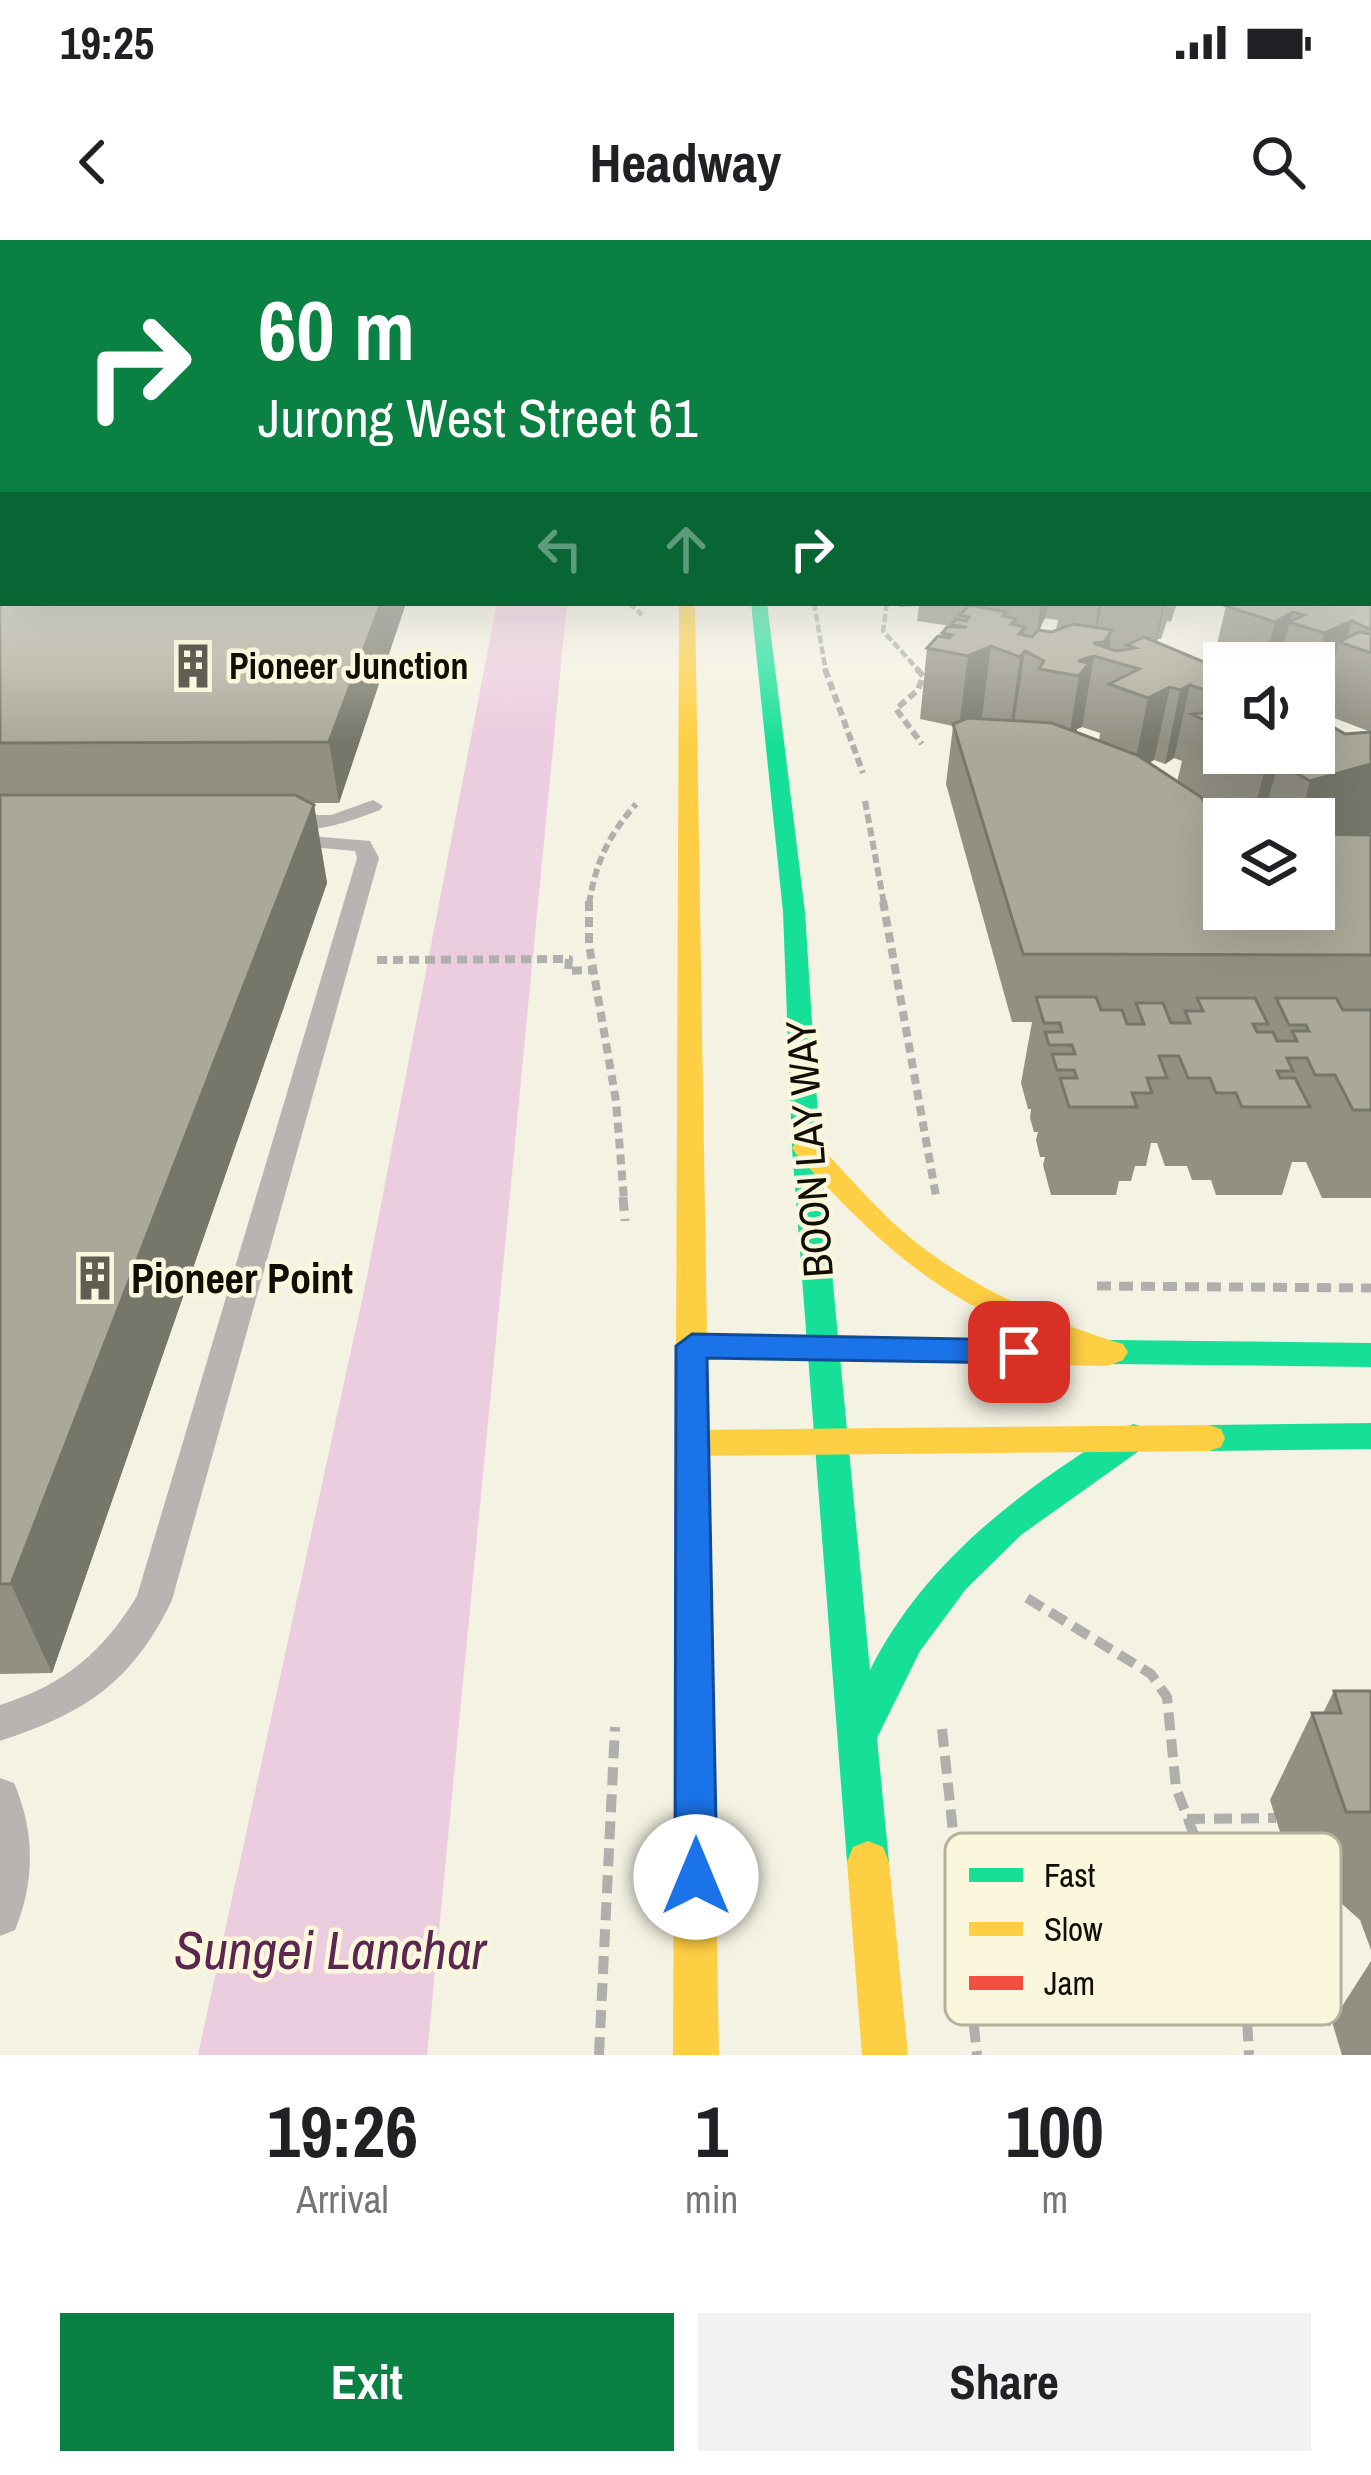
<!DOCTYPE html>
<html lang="en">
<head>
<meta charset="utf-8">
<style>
	body { margin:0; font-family:"Archivo Narrow",sans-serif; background:#f2f2f2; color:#202124; height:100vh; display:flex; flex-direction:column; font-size:45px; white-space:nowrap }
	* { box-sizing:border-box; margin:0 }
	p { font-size:39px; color:#757577 }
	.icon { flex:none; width:66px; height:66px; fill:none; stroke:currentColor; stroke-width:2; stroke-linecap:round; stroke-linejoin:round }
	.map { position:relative; height:1815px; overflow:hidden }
	.sheet { display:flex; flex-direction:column; background:#fff; flex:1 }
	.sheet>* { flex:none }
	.top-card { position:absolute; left:0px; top:0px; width:1371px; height:366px; box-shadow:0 12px 48px #0002; background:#0b8043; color:#fff; overflow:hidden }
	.fabs { position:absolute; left:1203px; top:402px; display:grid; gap:24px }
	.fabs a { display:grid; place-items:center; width:132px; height:132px; border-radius:0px; background:#fff; box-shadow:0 12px 48px #0002; font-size:60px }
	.pin { position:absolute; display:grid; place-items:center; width:102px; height:102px; color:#fff; margin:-51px; border-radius:24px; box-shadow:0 6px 18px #0006 }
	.me { position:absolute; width:132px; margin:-66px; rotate:0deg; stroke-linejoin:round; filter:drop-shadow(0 0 9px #0008) }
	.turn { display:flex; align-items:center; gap:42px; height:252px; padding:0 60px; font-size:54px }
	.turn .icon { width:156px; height:156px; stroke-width:2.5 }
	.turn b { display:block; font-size:84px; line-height:102px }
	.lanes { display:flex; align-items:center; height:114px; padding:0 60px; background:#0003; justify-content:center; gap:60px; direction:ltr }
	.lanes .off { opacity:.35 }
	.eta { display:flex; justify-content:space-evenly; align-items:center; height:204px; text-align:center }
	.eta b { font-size:72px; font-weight:700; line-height:84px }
	.cta { display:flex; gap:24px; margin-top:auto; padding:24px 60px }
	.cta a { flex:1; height:138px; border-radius:0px; background:#0b8043; color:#fff; font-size:48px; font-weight:700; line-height:138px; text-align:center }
	.cta a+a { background:#f2f2f2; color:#202124 }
	.status { display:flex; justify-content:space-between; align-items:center; height:84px; padding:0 60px; background:#fff; direction:ltr }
	.status svg { height:33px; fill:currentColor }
	header { display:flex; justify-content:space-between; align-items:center; height:156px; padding:0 60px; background:#fff; font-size:54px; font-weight:700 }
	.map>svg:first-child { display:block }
</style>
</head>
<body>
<div class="status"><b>19:25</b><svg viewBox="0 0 49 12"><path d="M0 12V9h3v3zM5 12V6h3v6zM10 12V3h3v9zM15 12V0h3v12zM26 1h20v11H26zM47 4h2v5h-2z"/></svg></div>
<header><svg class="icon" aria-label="back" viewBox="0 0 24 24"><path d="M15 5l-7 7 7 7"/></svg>Headway<svg class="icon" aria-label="search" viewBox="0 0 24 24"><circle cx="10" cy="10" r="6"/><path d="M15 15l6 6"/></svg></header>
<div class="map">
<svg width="1371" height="1815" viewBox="0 0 1371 1815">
	<rect width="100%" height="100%" fill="#f4f2e3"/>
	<path fill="#ecccdf" d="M 497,363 L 567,363 L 427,1815 L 198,1815 L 367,1037 Z"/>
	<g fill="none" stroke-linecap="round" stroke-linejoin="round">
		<g stroke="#b1afac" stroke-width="4.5" stroke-dasharray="8 3" stroke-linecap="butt">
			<path d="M 629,363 L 642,375"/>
			<path d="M 814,363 L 826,432"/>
			<path d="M 887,363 L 883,391 L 920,432"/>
		</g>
		<g stroke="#b1afac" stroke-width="6" stroke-dasharray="9 4.5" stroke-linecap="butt">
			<path d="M 825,429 L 863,533"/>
			<path d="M 917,429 L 923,436 L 918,450 L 896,469 L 922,504"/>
			<path d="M 865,561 L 884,664"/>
			<path d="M 589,664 C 596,622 608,596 636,564"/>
		</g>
		<g stroke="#b1afac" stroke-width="8" stroke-dasharray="10 6" stroke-linecap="butt">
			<path d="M 589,661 L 589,705 L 616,861 L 624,960"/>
			<path d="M 883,661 L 936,956"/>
			<path d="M 377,720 L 569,719 L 568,731 L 590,730"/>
		</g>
		<g stroke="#b1afac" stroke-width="9" stroke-dasharray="14 8" stroke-linecap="butt">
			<path d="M 623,957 L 625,981"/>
			<path d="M 1097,1046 L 1371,1048"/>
		</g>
		<g stroke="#b1afac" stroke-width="10" stroke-dasharray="18 9" stroke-linecap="butt">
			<path d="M 1027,1358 L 1151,1434 L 1167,1457 L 1176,1548 L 1244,1724 L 1249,1815"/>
			<path d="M 942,1489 L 977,1815"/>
			<path d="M 1187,1579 L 1276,1578"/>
			<path d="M 1248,1746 L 1332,1782"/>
			<path d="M 599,1815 L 615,1487"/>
		</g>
		<g fill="#b8b4b2" fill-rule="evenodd">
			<path d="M 373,560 L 383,566 L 380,570 C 349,582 298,601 269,581 L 279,575 L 331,575 Z"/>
			<path d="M 286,594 L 370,601 L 379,618 L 172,1360 C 132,1443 85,1473 0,1501 L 0,1465 C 64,1445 103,1412 137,1356 L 357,618 L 355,611 L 279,604 L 276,600 Z"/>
			<path d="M 0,1538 L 14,1543 C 35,1591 35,1642 15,1690 L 0,1696 Z"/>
		</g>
		<g fill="#16e098" fill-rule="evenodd">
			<rect x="0" y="280" width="3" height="8"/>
			<path d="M 751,363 L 767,363 L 805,672 L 820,908 L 870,1430 C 925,1321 1021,1250 1122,1188 L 1134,1184 L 1146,1188 L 1150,1197 L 1146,1206 L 1021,1295 L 966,1349 L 920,1411 L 877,1498 L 889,1622 L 883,1637 L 868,1643 L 853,1637 L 847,1622 L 792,908 L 783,672 Z"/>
			<path d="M 1112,1100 L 1371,1103 L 1371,1127 L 1112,1124 L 1101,1120 L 1096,1112 L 1101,1104 Z"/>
			<path d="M 1371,1183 L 1371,1209 L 1209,1211 L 1197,1207 L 1193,1198 L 1197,1189 L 1209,1185 Z"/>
		</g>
		<g fill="#ffcf43" fill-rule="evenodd">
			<path d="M 679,363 L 695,363 L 707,1095 L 1041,1099 C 926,1049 880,1004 796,914 L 792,908 L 796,902 L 816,902 C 844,931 870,962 900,989 C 964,1045 1044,1080 1123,1104 L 1128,1112 L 1123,1120 L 1107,1126 L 707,1118 L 703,1125 L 692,1129 L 681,1125 L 676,1117 Z"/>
			<path d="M 1209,1185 L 1221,1189 L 1225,1198 L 1221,1207 L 1209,1211 L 693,1216 L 681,1212 L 676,1203 L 681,1194 L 693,1190 Z"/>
			<path d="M 693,1376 L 706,1381 L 711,1392 L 719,1815 L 673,1815 L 675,1392 L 680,1381 Z"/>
			<path d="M 868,1601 L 883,1607 L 889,1622 L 908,1815 L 862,1815 L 847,1622 L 853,1607 Z"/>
		</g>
		<path fill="#f24e42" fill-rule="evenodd" d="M 692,1105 L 703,1109 L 708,1117 L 711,1392 L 706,1403 L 693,1408 L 680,1403 L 675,1392 L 676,1117 L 681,1109 Z"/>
	</g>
	<g fill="#929083" fill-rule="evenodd">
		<path d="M 1368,251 L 1371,251 L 1371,492 L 1321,473 L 1319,480 L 1321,491 L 1345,494 L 1371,492 L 1371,593 L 1366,595 L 1371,595 L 1371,958 L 1322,958 L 1306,922 L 1292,922 L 1282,955 L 1216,955 L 1211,940 L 1192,940 L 1187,926 L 1165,926 L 1157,903 L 1151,903 L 1146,926 L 1135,926 L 1131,941 L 1119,941 L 1116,955 L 1051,955 L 1043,925 L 1045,917 L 1040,917 L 1036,900 L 1038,892 L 1034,892 L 1030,878 L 1031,869 L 1028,869 L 1021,843 L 1032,782 L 1012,782 L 946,544 L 953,486 L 920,479 L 927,408 L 941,397 L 942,393 L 951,386 L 917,381 L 919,366 L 899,367 L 899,363 L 1177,363 L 1171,382 L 1167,381 L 1161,399 L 1158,399 L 1157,402 L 1212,425 L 1226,366 L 1368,363 ZM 1043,378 L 1058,380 L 1056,390 L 1052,392 L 1040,390 ZM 1224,423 L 1314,423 L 1314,513 L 1224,513 ZM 1082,487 L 1100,493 L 1099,501 L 1077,492 L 1077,489 ZM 1174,518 L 1182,521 L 1177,542 L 1149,523 L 1154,520 L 1165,524 ZM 1240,564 L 1238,574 L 1246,579 L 1314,579 L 1224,669 L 1207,565 Z"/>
		<path d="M 0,296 L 406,363 L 339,563 L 311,563 L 314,565 L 327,643 L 52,1433 L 0,1434 Z"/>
		<path d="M 1334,1451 L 1371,1451 L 1371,1710 L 1360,1680 L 1333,1656 L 1300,1656 L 1270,1560 L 1312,1473 L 1323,1473 Z"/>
		<path d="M 1371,1721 L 1371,1815 L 1342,1815 L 1332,1782 Z"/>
	</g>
	<g fill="#77766a">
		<path d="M 381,363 L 406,363 L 339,563 L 329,502 Z"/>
		<path d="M 1041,363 L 1048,363 L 1045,378 L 1036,396 Z"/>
		<path d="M 1099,363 L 1102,363 L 1096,393 L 1093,403 Z"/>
		<path d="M 1163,363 L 1165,363 L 1153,415 Z"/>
		<path d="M 1293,372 L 1278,423 L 1265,423 L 1275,382 Z"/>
		<path d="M 1352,381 L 1345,404 L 1339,402 L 1325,454 L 1314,459 L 1314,431 L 1324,393 Z"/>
		<path d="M 1025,387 L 1020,416 L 1025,411 L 1014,482 L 1010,489 L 1020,417 L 1019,394 Z"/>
		<path d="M 1112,390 L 1107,419 L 1101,418 L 1104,402 Z"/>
		<path d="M 991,406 L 982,477 L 959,487 L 968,416 Z"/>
		<path d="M 1094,416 L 1082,487 L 1077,489 L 1076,495 L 1067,509 L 1079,436 L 1078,421 Z"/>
		<path d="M 1190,445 L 1174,518 L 1165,524 L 1180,450 Z"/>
		<path d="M 1170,447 L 1154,520 L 1133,532 L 1148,458 Z"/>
		<path d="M 1323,463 L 1318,483 L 1323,482 L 1307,539 L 1314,513 L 1314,465 Z"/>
		<path d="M 1269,513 L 1281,513 L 1263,579 L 1252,579 Z"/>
		<path d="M 1371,524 L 1371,593 L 1314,611 L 1314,579 L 1300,579 L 1310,541 Z"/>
		<path d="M 314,565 L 327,643 L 52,1433 L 11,1344 Z"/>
	</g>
	<g fill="#aaa898" stroke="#77766a" stroke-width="3">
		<path d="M 1368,251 L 1371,251 L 1371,281 L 1368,282 Z"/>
		<path d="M 0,296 L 3,296 L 3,363 L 381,363 L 329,502 L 0,503 Z"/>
		<path d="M 1368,353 L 1371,354 L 1371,390 L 1352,381 L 1324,393 L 1289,382 L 1304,375 L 1293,372 L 1275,382 L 1226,366 L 1232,363 L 1368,363 Z"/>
		<path d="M 969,365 L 1007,372 L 1003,376 L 1016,379 L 1011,384 L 1025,387 L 1019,394 L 1032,397 L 1038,390 L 1052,392 L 1073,384 L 1112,390 L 1104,402 L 1093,403 L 1116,411 L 1135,408 L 1127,405 L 1144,397 L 1218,428 L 1224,424 L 1224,457 L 1190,445 L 1180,450 L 1170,447 L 1148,458 L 1109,444 L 1139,429 L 1094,416 L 1078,421 L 1089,423 L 1079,436 L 1039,429 L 1044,421 L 1025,411 L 1020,417 L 991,406 L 968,416 L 927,408 L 938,396 L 949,398 L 952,395 L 942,393 L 947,387 L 967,387 L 951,385 L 956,379 L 966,381 L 969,377 L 960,375 Z"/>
		<path d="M 1359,392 L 1371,394 L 1371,413 L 1339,402 Z"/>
		<path d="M 1224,470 L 1224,490 L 1192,474 Z"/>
		<path d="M 968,478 L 1052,483 L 1137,515 L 1201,557 L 1224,589 L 1224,669 L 1314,669 L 1314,594 L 1371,595 L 1371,715 L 1023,714 L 953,484 Z"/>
		<path d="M 1333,487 L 1345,494 L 1371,492 L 1371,524 L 1310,541 L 1277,522 L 1292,518 L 1283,513 L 1314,513 L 1314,491 Z"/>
		<path d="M 0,555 L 295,555 L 314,565 L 11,1344 L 0,1344 Z"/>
		<path d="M 1036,757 L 1096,757 L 1101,770 L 1122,770 L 1127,784 L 1144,784 L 1136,763 L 1163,763 L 1171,783 L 1190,783 L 1185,771 L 1203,771 L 1197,758 L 1255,758 L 1268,784 L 1253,784 L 1257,792 L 1273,792 L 1277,801 L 1297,801 L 1292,791 L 1309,791 L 1306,785 L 1289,785 L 1276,758 L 1336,758 L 1343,770 L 1371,770 L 1371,870 L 1353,870 L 1335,835 L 1315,835 L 1307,818 L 1287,818 L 1293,831 L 1277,831 L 1280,838 L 1295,838 L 1310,867 L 1242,867 L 1236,853 L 1216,853 L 1210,838 L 1188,838 L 1179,816 L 1159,816 L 1167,838 L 1147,838 L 1152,853 L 1132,853 L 1137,867 L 1069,867 L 1060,838 L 1077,838 L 1074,830 L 1057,830 L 1052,814 L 1075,814 L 1072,805 L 1049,805 L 1045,792 L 1062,792 L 1060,783 L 1044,783 Z"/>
		<path d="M 1334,1451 L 1371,1451 L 1371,1572 L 1346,1572 L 1312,1473 L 1341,1473 Z"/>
	</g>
	<linearGradient id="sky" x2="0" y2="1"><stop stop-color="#a9bee4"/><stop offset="0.5" stop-color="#faf9f2"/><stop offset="1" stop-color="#faf9f2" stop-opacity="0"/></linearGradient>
	<rect width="1371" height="503" fill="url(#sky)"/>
	<path fill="#1a73e8" stroke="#114b97" stroke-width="3" d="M 692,1094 L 1019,1100 L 1035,1112 L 1019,1123 L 707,1118 L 717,1637 L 711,1652 L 696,1659 L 681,1652 L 675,1637 L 676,1106 Z"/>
	<defs>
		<g id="building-bare" transform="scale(3.6)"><path d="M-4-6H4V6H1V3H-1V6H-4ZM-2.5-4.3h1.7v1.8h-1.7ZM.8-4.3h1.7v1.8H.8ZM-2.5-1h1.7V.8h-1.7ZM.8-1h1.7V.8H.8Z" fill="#605e53" stroke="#fbf7dc" stroke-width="2.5" paint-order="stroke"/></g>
	</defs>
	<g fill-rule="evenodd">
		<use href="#building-bare" x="193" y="426"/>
		<use href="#building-bare" x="95" y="1038"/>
	</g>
	<g text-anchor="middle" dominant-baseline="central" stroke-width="9" stroke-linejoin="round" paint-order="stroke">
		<g font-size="36" font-weight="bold" fill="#100e06" stroke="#fbf7dc" text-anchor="start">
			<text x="229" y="426">Pioneer Junction</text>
		</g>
		<g font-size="42" fill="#100e06" stroke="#fbf7dc">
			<text transform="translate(809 909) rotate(-94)">BOON LAY WAY</text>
		</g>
		<g font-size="42" font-weight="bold" fill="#100e06" stroke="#fbf7dc" text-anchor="start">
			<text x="131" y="1038">Pioneer Point</text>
		</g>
		<g font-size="54" font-style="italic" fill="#5b2650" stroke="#fbf7dc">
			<text x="330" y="1709">Sungei Lanchar</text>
		</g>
	</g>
	<rect x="945" y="1593" width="396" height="192" rx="18" fill="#fbf7dc" stroke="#b4b19c" stroke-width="3"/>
	<rect x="969" y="1628" width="54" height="14" fill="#16e098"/>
	<rect x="969" y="1682" width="54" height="14" fill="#ffcf43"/>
	<rect x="969" y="1736" width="54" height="14" fill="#f24e42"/>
	<g font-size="33" fill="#100e06">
		<text x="1044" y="1647">Fast</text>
		<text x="1044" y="1701">Slow</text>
		<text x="1044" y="1755">Jam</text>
	</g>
</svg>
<div class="fabs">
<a><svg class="icon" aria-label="sound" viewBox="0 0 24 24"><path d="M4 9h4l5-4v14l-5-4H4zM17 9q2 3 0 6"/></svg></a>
<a><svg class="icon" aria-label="layers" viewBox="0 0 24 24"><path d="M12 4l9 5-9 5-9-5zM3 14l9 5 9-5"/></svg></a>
</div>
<div class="pin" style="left:1019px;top:1112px;background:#d93025"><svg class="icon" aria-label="arrive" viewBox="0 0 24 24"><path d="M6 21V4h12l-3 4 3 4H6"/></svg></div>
<svg class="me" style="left:696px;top:1637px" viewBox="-20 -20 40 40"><circle r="19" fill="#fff"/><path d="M0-13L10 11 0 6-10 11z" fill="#1a73e8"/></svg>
<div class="top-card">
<div class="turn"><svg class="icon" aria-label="right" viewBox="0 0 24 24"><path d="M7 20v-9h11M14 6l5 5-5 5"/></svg><div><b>60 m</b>Jurong West Street 61</div></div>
<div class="lanes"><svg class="icon off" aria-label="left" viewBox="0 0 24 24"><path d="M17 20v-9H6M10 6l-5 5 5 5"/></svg><svg class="icon off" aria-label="ahead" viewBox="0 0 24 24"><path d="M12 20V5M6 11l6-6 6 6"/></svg><svg class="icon" aria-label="right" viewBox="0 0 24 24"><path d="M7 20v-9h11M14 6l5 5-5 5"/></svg></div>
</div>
</div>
<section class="sheet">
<div class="eta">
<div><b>19:26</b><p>Arrival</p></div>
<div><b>1</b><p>min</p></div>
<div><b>100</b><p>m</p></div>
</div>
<div class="cta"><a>Exit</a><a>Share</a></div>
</section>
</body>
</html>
